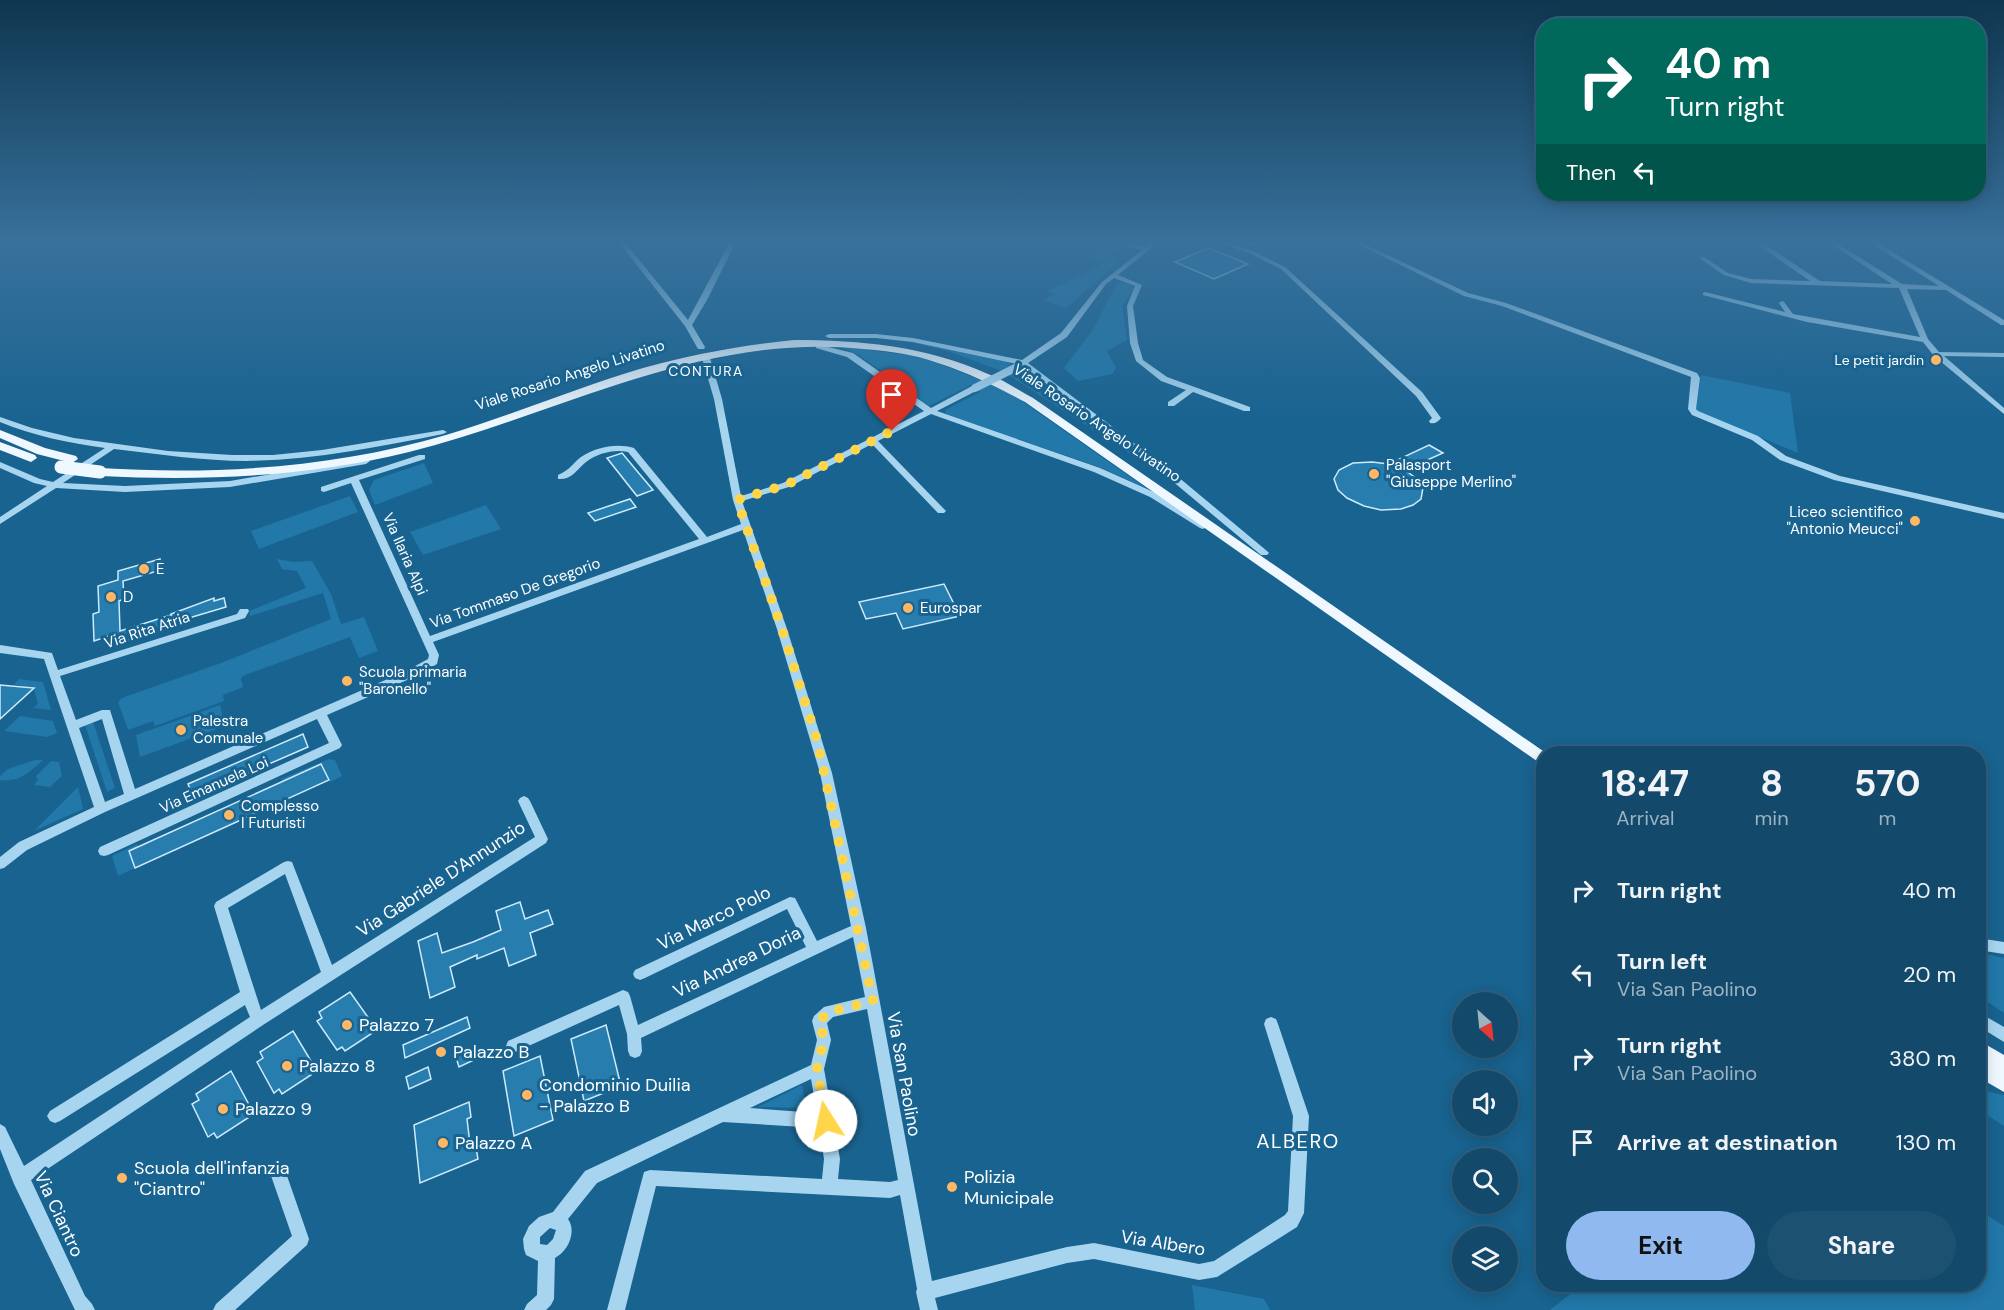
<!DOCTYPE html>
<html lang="en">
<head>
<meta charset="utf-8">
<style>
	body { margin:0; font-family:"DM Sans",sans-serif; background:#1c5172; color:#f1f3f6; height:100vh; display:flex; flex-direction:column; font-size:22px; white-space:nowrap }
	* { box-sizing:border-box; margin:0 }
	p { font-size:20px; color:#9db3c2 }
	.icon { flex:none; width:33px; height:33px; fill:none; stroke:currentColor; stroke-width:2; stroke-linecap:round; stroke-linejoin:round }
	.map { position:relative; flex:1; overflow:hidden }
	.panel { position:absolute; left:1536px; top:746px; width:450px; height:546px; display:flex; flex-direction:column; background:#134a6c; border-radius:24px; box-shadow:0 3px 15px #0003,0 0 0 2px #32627f }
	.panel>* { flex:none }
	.hud { position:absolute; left:1536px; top:18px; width:450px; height:183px; border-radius:24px; box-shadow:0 3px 15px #0003,0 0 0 2px #32627f; background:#00695c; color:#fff; overflow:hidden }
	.needle { width:39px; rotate:153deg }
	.tools { position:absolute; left:1452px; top:992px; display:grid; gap:12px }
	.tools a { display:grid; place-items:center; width:66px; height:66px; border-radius:50%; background:#134a6c; box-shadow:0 3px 15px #0003,0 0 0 2px #32627f; font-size:30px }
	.pin { position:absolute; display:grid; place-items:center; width:51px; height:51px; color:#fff; margin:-62px -26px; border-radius:50% 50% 50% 0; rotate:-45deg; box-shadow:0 0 6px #0007 }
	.pin .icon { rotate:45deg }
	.me { position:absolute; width:66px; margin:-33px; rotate:350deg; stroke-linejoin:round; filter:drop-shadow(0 0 4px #0008) }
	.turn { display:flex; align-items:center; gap:21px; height:126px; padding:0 30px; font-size:27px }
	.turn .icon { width:78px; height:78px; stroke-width:2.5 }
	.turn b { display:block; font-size:42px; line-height:51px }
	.then { display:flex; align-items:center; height:57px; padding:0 30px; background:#0003; gap:12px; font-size:22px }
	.eta { display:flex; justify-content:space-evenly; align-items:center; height:102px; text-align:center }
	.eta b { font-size:36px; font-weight:700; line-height:42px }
	.button { display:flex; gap:12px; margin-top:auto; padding:12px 30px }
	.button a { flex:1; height:69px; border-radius:36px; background:#90b9f0; color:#111; font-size:24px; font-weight:700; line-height:69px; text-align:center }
	.button a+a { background:#1c5172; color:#f1f3f6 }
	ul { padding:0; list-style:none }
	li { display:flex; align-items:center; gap:18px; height:84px; padding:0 30px }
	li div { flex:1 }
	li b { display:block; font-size:22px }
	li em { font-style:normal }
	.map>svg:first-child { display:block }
</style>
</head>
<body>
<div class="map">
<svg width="2004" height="1310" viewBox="0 0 2004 1310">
	<rect width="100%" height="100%" fill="#196390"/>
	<g fill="#2178a9">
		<path d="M 1111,243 L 1126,246 L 1109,258 L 1119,262 L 1066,308 L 1043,300 L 1054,294 L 1048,291 L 1107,262 L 1088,255 Z"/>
		<path d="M 1124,282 L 1134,288 L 1122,306 L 1127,340 L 1107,351 L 1116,368 L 1112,374 L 1078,381 L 1064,368 L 1092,331 L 1117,283 Z"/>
		<path d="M 903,340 L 998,357 L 1021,370 L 1027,369 L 1164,476 L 1004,372 L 951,352 Z"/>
		<path d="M 839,346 L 922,357 L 1006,390 L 1146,488 L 1099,467 L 946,414 L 945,410 L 980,392 L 971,385 L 929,406 L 859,355 Z"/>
		<path d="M 1701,375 L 1790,393 L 1798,453 L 1698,412 L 1696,408 Z"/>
		<path d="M 424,463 L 433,483 L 375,505 L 369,490 L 374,480 Z"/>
		<path d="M 350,496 L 358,512 L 259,549 L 251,531 Z"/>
		<path d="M 486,505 L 501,529 L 423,555 L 410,532 Z"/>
		<path d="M 277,559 L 294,562 L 312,561 L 331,594 L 341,624 L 364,617 L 378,651 L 359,658 L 350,637 L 245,675 L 241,678 L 243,687 L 223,695 L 224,701 L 155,726 L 153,721 L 128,730 L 118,702 L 122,698 L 221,663 L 331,619 L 323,593 L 250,616 L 249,611 L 306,588 L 297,571 L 282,569 Z"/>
		<path d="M 19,679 L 43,682 L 51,710 L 33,708 L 38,704 L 34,689 L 14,684 Z"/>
		<path d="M 220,705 L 225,726 L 140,757 L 136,735 Z"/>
		<path d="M 20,716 L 53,721 L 57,733 L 47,737 L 4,731 Z"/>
		<path d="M 93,722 L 115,788 L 107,792 L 85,725 Z"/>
		<path d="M 329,759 L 335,760 L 342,776 L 330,782 L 321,764 L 282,781 L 281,779 Z"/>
		<path d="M 35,760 L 43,760 C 30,772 18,783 0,780 L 0,776 L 8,769 Z"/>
		<path d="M 51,761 L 59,762 L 62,776 L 50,787 L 34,785 L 38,780 L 36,776 Z"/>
		<path d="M 78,787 L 83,809 L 34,831 Z"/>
		<path d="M 137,844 L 138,847 L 129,851 L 135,868 L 118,876 L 112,856 Z"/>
		<path d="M 1978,952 L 2004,958 L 2004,1013 L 1979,996 Z"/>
		<path d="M 802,1085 L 806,1108 L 758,1107 Z"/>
		<path d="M 1989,1092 L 2004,1095 L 2004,1126 L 1979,1110 L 1979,1096 Z"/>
		<path d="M 1979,1210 L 2004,1226 L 2004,1310 L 1550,1310 L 1583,1284 L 1978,1284 Z"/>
		<path d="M 1192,1285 L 1264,1299 L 1270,1310 L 1195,1310 Z"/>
	</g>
	<g fill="#277dae" stroke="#cdeafb" stroke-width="1.5">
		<path d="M 1209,248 L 1248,264 L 1214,279 L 1175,262 Z"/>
		<path d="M 1429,445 L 1443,453 L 1405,470 L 1417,479 L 1423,488 L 1421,499 L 1413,505 L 1401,509 L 1381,510 L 1364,506 L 1347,498 L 1338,490 L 1334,479 L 1339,470 L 1353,463 L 1372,462 L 1389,464 Z"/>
		<path d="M 622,453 L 637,471 L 653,490 L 637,496 L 607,458 Z"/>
		<path d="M 630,499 L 636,507 L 595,521 L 588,513 Z"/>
		<path d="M 160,559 L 161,570 L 123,581 L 124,599 L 119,601 L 120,631 L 171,615 L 172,627 L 116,644 L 115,634 L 94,641 L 93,614 L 99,612 L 98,586 L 118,580 L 118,571 Z"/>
		<path d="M 944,584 L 960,616 L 903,629 L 896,613 L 866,619 L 859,602 Z"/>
		<path d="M 214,598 L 214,601 L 224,598 L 226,607 L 172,623 L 171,614 Z"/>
		<path d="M 0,685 L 34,688 L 0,719 Z"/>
		<path d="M 303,734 L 308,747 L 193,797 L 188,784 Z"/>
		<path d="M 321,764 L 329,780 L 135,868 L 129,851 Z"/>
		<path d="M 520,902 L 525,919 L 548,910 L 553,924 L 530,933 L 536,955 L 509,966 L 504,948 L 477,959 L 477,955 L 450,967 L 455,987 L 430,998 L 418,941 L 437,933 L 442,953 L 473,942 L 501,930 L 496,911 Z"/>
		<path d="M 350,992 L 377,1030 L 345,1051 L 342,1047 L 337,1050 L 317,1021 L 322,1018 L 319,1012 Z"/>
		<path d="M 467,1017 L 470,1028 L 405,1058 L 403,1045 Z"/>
		<path d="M 606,1025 L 621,1086 L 584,1101 L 571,1039 Z"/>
		<path d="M 293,1031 L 317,1071 L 282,1094 L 279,1089 L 274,1093 L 257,1062 L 263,1058 L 260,1052 Z"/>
		<path d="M 477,1045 L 480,1057 L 459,1067 L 455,1054 Z"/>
		<path d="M 540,1056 L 553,1120 L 514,1136 L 503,1071 Z"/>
		<path d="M 428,1067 L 431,1079 L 409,1089 L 406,1077 Z"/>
		<path d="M 231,1071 L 254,1114 L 217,1138 L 214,1133 L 208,1137 L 192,1104 L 199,1100 L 196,1094 Z"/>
		<path d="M 469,1102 L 471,1117 L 467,1119 L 470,1144 L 475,1142 L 478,1159 L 420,1183 L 414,1125 Z"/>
	</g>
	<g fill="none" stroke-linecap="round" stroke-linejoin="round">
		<g fill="#a7d5ef" fill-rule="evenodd">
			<path d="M 617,240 L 623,240 L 688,320 L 731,240 L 737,240 L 707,300 L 692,325 L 705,347 L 704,349 L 698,349 L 685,326 Z"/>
			<path d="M 1114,240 L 1145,247 L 1154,240 L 1161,240 L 1118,275 L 1142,285 L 1133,306 L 1138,343 L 1143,360 L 1167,377 L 1250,407 L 1250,411 L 1244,411 L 1193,392 L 1174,406 L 1168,406 L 1168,402 L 1186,390 L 1161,381 L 1136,361 L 1130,343 L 1127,306 L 1135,286 L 1114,278 L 1106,284 L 1067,337 L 1028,363 L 1171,471 L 1267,551 L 1269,553 L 1267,555 L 1261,555 L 1165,475 L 1023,366 L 1017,367 L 1017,364 L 913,342 L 876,338 L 829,338 L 825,336 L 829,334 L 876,334 L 913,338 L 1022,360 L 1061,333 L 1102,282 L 1142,250 L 1114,242 Z"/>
			<path d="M 1210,240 L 1219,240 L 1253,251 L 1285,267 L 1422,392 L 1441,418 C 1438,422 1435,424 1430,423 L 1429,421 L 1432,418 L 1416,396 L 1281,269 L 1249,253 Z"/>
			<path d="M 1261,240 L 1270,240 L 1249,247 L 1246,245 Z"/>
			<path d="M 1349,240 L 1356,240 L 1468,293 L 1506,303 L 1697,373 L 1700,378 L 1696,409 L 1698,411 L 1758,436 L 1786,456 L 1840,476 L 2004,513 L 2004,519 L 1834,480 L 1780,460 L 1752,440 L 1692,415 L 1688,409 L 1691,377 L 1502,306 L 1464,296 Z"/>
			<path d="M 1751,240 L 1758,240 L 1820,281 L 1892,284 L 1825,240 L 1832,240 L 1902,284 L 1939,286 L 1866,240 L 1873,240 L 2004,320 L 2004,325 L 2001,325 L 1946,290 L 1907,289 L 1928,339 L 1939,352 L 2004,353 L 2004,357 L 1944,356 L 2004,408 L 2004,414 L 1934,356 L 1923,342 L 1807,322 L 1703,295 L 1703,293 L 1705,292 L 1785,312 L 1779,303 L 1782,301 L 1784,302 L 1793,314 L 1920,337 L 1899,288 L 1751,283 L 1724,275 L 1699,258 L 1704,257 L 1728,273 L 1751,279 L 1810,281 Z"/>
			<path d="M 816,344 L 853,353 L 931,408 L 972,386 L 978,386 L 978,390 L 937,411 L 1100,468 L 1156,493 L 1208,526 L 1203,529 L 1200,528 L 1150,497 L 1094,472 L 931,414 L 878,441 L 944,509 L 946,511 L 944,513 L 938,513 L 872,444 L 789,487 L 742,501 L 787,629 L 832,773 L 866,928 L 932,1281 L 1067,1247 L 1094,1243 L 1199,1264 L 1214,1261 L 1285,1215 L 1288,1211 L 1293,1116 L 1264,1024 L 1266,1019 L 1271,1017 L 1276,1019 L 1278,1024 L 1309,1116 L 1304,1213 L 1297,1227 L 1217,1277 L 1199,1280 L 1094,1259 L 1067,1263 L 935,1298 L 938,1310 L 920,1310 L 916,1292 L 917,1289 L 900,1195 L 890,1198 L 656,1186 L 625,1310 L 607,1310 L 644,1172 L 650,1170 L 822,1179 L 824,1159 L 819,1128 L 723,1122 L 597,1183 L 568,1219 C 577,1232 568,1251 555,1258 L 554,1299 L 551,1305 L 546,1310 L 524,1310 L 527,1304 L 537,1295 L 538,1261 L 526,1255 L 524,1249 L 523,1239 L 529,1226 L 539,1217 L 553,1212 L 585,1171 L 811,1065 L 817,1040 L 812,1021 L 814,1016 L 824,1007 L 865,997 L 853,937 L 641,1038 L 642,1051 L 640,1056 L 635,1058 L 630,1056 L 628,1051 L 627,1034 L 619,1005 L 513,1053 L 508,1051 L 506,1046 L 508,1041 L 623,990 L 628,992 L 630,996 L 638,1025 L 806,947 L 787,909 L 645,978 L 640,980 L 635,978 L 633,974 L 635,970 L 790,897 L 795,898 L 817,941 L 851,926 L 820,773 L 777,629 L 743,530 L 433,642 L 439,655 L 437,664 L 414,677 L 327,715 L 342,745 L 340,748 L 108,855 L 104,856 L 100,855 L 98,851 L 100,847 L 329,743 L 317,719 L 105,812 L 27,850 L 4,868 L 0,869 L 0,857 L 19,842 L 94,807 L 44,659 L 0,653 L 0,645 L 52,653 L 58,670 L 237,614 L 240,609 L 248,609 L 249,611 L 245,618 L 60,676 L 76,720 L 102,710 L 110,710 L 135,789 L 406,671 L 428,659 L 429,655 L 351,483 L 324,492 L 321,491 L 321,487 L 419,455 L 425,455 L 425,459 L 359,480 L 430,636 L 699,539 L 628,452 C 614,449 598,453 586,462 C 576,470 572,480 558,479 L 558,475 C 570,470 572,464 581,457 C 596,447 617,443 634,448 L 707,537 L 741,524 L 733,500 L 714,399 L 702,358 L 703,356 L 710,358 L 722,399 L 741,496 L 783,483 L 924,411 L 847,357 L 816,348 ZM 102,719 L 124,794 L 105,802 L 79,728 ZM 867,1009 L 898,1180 L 890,1182 L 838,1179 L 840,1159 L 824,1069 L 831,1040 L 827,1023 L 833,1017 ZM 811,1079 L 817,1113 L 750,1108 ZM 550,1228 L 556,1230 L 553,1239 L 547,1245 L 540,1244 L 540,1237 Z"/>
			<path d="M 0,417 L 32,428 L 74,438 L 168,451 L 232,455 L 273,455 L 322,450 L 443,430 L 447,432 L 443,434 C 378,447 313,460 247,461 C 203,461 159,454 114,449 L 63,483 L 125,486 L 230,481 L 366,458 L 370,461 L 366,464 L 230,487 L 125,492 L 56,488 L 0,524 L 0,517 L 47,486 L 34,483 L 0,468 L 0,462 L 40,479 L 53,482 L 105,448 C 69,443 34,436 0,422 Z"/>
			<path d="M 524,796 L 528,798 L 530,801 L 548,839 L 546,843 L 263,1025 L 31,1180 L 85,1296 L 92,1304 L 95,1310 L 75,1310 L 14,1184 L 0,1149 L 0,1124 L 5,1127 L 24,1166 L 250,1017 L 245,1005 L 60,1121 L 55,1123 L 50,1121 L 47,1116 L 50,1111 L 240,992 L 214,906 L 216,902 L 284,862 L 288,861 L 292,862 L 332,965 L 535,837 L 518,801 L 520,798 ZM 285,874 L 321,972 L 261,1010 L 228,908 Z"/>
			<path d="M 1978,938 L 2004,942 L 2004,954 L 1978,950 Z"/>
			<path d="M 1978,1012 L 2004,1027 L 2004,1042 L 1978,1026 Z"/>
			<path d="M 277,1162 L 283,1164 L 285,1170 L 309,1239 L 307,1245 L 235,1310 L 213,1310 L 216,1304 L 292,1236 L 269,1170 L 271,1164 Z"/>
		</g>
		<g fill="#eff8ff" fill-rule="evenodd">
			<path d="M 794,340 C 861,340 926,346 988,374 C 1004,380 1018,390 1033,398 L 1546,753 L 1544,753 L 1544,766 L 1025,402 C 997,387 969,373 938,363 C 914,354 888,351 863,349 C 703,332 560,414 409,452 C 308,477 204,481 100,476 L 94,472 L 100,468 C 216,475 333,468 446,435 C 512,415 576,388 643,368 C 693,354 743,345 794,340 Z"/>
			<path d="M 0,430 L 45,448 L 76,456 L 78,459 L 72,463 L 37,454 L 0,438 Z"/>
			<path d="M 0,442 L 35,455 L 37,458 L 31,462 L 0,450 Z"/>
			<path d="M 1978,1040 L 2004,1055 L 2004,1092 L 1978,1077 Z"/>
		</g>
		<path stroke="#a7d5ef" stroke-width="8" d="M 975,388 L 1015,368"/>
		<path stroke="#eff8ff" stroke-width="13" d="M 61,467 L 100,472"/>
	</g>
	<linearGradient id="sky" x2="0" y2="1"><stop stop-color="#0e364f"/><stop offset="0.57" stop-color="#38719c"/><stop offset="1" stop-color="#38719c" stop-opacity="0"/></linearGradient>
	<rect width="2004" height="423" fill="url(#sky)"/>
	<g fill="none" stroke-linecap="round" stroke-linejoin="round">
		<path stroke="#ffd54a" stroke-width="10" stroke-dasharray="0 18" d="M 826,1121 L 817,1069 L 824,1040 L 819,1021 L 829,1012 L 873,1001 L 817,740 L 782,629 L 737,500 L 786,485 L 892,431"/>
	</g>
	<g fill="#ffb665" stroke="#196390" stroke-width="2">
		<circle cx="1936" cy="360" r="6"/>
		<circle cx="1374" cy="474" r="6"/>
		<circle cx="1915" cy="521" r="6"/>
		<circle cx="144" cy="569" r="6"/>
		<circle cx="111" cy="597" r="6"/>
		<circle cx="908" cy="608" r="6"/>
		<circle cx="347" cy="681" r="6"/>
		<circle cx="181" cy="730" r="6"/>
		<circle cx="229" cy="815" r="6"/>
		<circle cx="347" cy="1025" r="6"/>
		<circle cx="441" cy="1052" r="6"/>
		<circle cx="287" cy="1066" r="6"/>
		<circle cx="527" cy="1095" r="6"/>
		<circle cx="223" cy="1109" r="6"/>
		<circle cx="443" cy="1143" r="6"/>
		<circle cx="122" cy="1178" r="6"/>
		<circle cx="952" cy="1187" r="6"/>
	</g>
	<g text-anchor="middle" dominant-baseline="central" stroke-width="6" stroke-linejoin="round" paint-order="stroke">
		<g font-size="14" fill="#fff" stroke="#196390" text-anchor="end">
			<text x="1924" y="360">Le petit jardin</text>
		</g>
		<g font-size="14" letter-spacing="1.5" fill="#fff" stroke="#196390">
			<text x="706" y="371">CONTURA</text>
		</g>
		<g font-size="15" fill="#fff" stroke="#196390">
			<text transform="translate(570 375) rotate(-18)">Viale Rosario Angelo Livatino</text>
			<text transform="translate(1097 423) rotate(34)">Viale Rosario Angelo Livatino</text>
			<text transform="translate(405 554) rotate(66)">Via Ilaria Alpi</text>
			<text transform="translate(515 593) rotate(-20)">Via Tommaso De Gregorio</text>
			<text transform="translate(147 630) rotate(-18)">Via Rita Atria</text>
			<text transform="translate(214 785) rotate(-24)">Via Emanuela Loi</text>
		</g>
		<g font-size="15" fill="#fff" stroke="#196390" text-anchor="start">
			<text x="1386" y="465">Palasport<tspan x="1386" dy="17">"Giuseppe Merlino"</tspan></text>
			<text x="1903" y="512" text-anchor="end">Liceo scientifico<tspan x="1903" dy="17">"Antonio Meucci"</tspan></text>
			<text x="156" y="569">E</text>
			<text x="123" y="597">D</text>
			<text x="920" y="608">Eurospar</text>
			<text x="359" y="672">Scuola primaria<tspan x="359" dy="17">"Baronello"</tspan></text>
			<text x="193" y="721">Palestra<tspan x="193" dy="17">Comunale</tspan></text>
			<text x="241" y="806">Complesso<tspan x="241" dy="17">I Futuristi</tspan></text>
		</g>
		<g font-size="18" fill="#fff" stroke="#196390">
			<text transform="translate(441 879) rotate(-33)">Via Gabriele D'Annunzio</text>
			<text transform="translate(714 918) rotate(-26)">Via Marco Polo</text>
			<text transform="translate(737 962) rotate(-26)">Via Andrea Doria</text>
			<text transform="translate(904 1074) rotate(80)">Via San Paolino</text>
			<text transform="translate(59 1214) rotate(65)">Via Ciantro</text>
			<text transform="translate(1163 1243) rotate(9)">Via Albero</text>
		</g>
		<g font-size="18" fill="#fff" stroke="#196390" text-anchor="start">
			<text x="359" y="1025">Palazzo 7</text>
			<text x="453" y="1052">Palazzo B</text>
			<text x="299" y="1066">Palazzo 8</text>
			<text x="539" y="1085">Condominio Duilia<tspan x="539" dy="21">- Palazzo B</tspan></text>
			<text x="235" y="1109">Palazzo 9</text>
			<text x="455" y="1143">Palazzo A</text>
			<text x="134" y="1168">Scuola dell'infanzia<tspan x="134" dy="21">"Ciantro"</tspan></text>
			<text x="964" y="1177">Polizia<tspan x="964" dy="21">Municipale</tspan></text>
		</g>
		<g font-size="20" letter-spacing="1.5" fill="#fff" stroke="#196390">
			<text x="1298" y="1141">ALBERO</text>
		</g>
	</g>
</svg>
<div class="tools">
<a><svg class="needle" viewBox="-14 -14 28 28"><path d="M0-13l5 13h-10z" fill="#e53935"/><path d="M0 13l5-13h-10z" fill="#9db3c2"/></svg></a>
<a><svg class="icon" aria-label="sound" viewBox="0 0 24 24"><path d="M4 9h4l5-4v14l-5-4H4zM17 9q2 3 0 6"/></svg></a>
<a><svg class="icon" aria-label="search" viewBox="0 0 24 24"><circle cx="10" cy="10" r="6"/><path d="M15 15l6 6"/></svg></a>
<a><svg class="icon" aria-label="layers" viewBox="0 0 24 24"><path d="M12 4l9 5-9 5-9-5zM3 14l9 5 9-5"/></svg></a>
</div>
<div class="pin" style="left:892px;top:431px;background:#d93025"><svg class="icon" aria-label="arrive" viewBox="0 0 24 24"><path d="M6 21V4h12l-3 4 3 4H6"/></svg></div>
<svg class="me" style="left:826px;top:1121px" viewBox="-20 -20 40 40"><circle r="19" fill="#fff"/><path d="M0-13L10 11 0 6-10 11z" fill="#ffd54a"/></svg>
<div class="hud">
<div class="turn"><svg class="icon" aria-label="right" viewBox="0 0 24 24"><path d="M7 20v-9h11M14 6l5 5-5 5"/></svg><div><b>40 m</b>Turn right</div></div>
<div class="then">Then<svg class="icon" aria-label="left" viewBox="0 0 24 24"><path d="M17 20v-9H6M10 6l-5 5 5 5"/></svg></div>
</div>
<section class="panel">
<div class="eta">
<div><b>18:47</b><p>Arrival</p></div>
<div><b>8</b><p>min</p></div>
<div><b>570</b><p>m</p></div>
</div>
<ul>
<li><svg class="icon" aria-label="right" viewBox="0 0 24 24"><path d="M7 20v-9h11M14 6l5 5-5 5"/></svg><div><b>Turn right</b></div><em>40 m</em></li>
<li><svg class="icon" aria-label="left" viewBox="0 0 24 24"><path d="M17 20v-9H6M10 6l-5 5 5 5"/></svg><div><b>Turn left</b><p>Via San Paolino</p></div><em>20 m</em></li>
<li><svg class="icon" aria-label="right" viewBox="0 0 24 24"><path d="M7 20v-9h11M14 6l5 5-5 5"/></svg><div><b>Turn right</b><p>Via San Paolino</p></div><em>380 m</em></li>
<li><svg class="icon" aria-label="arrive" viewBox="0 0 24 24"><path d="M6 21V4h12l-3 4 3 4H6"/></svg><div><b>Arrive at destination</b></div><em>130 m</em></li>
</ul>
<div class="button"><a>Exit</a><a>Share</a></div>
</section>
</div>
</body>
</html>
